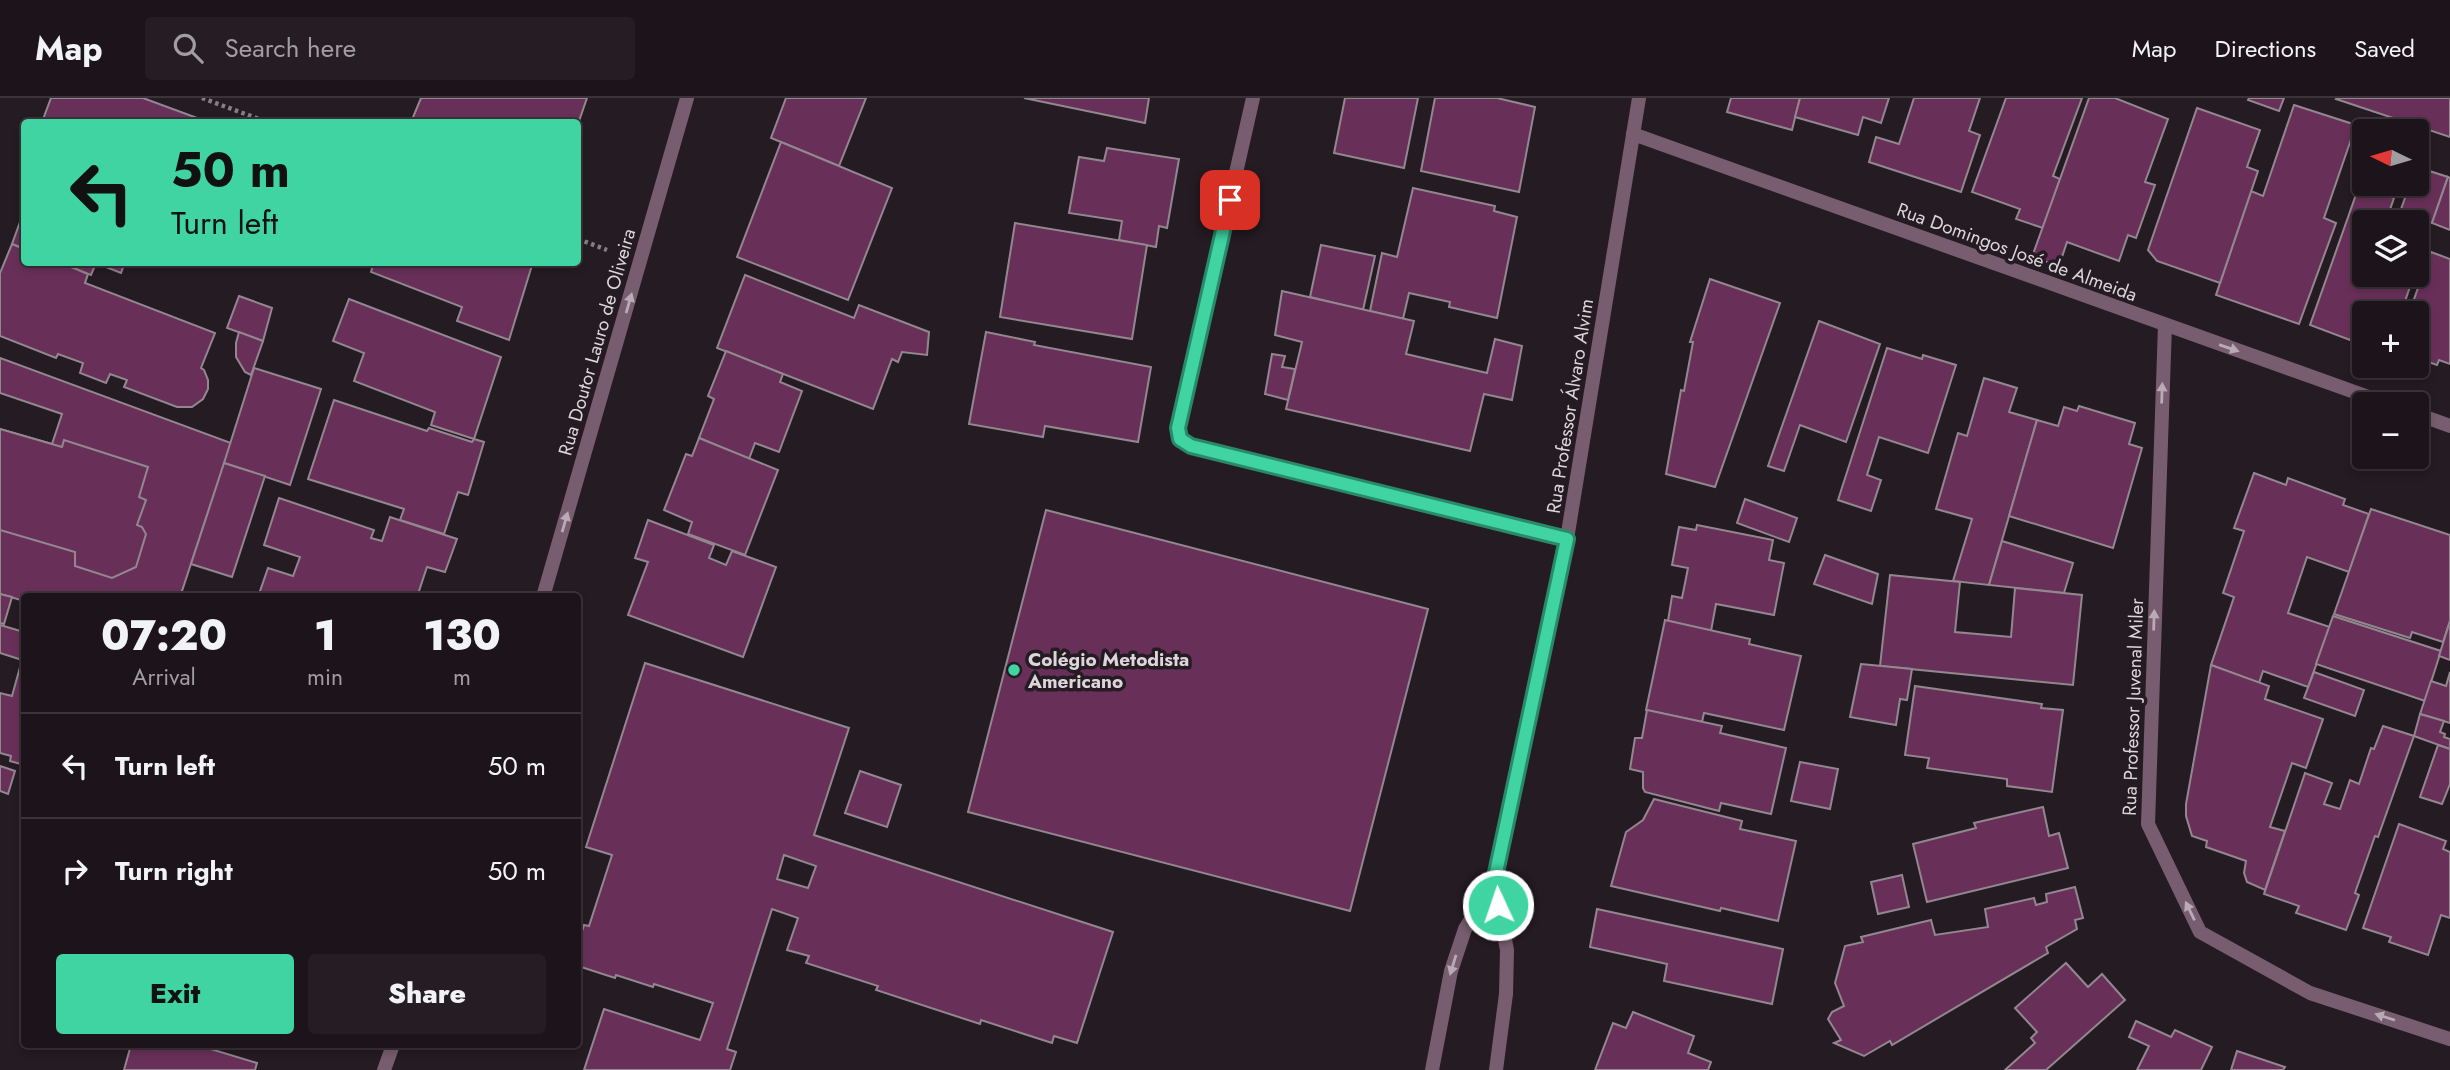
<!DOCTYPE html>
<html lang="en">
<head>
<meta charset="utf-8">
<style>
	body { margin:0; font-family:Jost,sans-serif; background:#251d23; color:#f1f3f6; height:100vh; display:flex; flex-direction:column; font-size:26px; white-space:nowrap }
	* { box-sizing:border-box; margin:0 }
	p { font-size:23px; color:#a09ea2 }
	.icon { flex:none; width:38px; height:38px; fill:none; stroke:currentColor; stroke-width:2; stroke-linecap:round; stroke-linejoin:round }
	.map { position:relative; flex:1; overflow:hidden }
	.sheet { position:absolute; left:21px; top:495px; width:560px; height:455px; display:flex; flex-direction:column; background:#1c141a; border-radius:7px; box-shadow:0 4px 10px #0003,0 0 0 2px #3a3339 }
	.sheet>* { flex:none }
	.top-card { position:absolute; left:21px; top:21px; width:560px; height:147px; border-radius:7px; box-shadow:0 4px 10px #0003,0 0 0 2px #3a3339; background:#3fd4a2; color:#111; overflow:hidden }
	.needle { width:46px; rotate:275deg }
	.controls { position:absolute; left:2352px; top:21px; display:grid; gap:14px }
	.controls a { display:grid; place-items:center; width:77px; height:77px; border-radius:7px; background:#1c141a; box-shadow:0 4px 10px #0003,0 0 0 2px #3a3339; font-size:35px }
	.pin { position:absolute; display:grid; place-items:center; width:60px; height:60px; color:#fff; margin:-30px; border-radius:14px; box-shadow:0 4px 10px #0006 }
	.me { position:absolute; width:77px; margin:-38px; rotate:357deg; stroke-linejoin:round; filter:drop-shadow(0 0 5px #0008) }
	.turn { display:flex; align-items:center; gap:24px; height:147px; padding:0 35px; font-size:32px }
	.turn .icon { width:91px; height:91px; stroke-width:2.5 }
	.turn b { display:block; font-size:49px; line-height:60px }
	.eta { display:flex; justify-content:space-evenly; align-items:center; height:119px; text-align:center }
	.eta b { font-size:42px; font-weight:800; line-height:49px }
	.action { display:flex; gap:14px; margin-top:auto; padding:14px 35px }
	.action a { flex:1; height:80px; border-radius:7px; background:#3fd4a2; color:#111; font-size:28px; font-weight:800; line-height:80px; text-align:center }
	.action a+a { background:#251d23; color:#f1f3f6 }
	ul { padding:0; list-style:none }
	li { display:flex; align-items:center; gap:21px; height:105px; padding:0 35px; border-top:2px solid #3a3339 }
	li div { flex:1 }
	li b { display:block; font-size:26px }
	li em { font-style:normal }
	header { display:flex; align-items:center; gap:42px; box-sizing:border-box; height:98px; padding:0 35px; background:#1c141a; border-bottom:2px solid #3a3339 }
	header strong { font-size:33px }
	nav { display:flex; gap:38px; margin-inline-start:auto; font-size:24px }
	.search { width:490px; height:63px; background:#251d23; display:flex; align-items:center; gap:18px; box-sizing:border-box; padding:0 24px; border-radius:7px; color:#a09ea2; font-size:26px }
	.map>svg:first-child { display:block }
</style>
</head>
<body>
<header>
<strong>Map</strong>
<div class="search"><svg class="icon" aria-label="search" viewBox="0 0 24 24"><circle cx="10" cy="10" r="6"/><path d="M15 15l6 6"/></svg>Search here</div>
<nav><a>Map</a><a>Directions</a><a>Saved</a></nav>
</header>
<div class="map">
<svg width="2450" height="972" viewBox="0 0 2450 972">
	<rect width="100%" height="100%" fill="#251b22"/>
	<g fill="#683059" stroke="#93878f" stroke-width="2" fill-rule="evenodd">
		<path d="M 51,0 L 143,0 L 208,24 L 42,24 Z"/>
		<path d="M 421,0 L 587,0 L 578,26 L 411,24 Z"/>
		<path d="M 786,0 L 866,0 L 839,68 L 771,40 Z"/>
		<path d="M 1024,0 L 1149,0 L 1145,25 Z"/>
		<path d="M 1345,0 L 1418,0 L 1404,70 L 1334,55 Z"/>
		<path d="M 1435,0 L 1497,0 L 1535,9 L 1519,94 L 1421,73 Z"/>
		<path d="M 1731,0 L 1800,0 L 1792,32 L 1727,14 Z"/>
		<path d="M 1800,0 L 1889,0 L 1881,25 L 1863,19 L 1858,37 L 1795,19 Z"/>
		<path d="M 1914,0 L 1980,0 L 1969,33 L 1980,37 L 1961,94 L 1869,64 L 1876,39 L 1899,46 Z"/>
		<path d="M 2006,0 L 2082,0 L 2053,78 L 2060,81 L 2043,130 L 2016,121 L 2020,111 L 1972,94 Z"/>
		<path d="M 2089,0 L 2115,0 L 2168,21 L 2145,84 L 2155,87 L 2136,140 L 2128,137 L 2119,163 L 2067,144 L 2059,168 L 2032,159 Z"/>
		<path d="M 2249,0 L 2284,0 L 2279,13 L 2248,2 Z"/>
		<path d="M 2450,0 L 2450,39 L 2336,1 L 2337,0 Z"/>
		<path d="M 2294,7 L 2356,27 L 2324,120 L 2336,125 L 2299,226 L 2216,197 L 2251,93 L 2263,98 Z"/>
		<path d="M 2197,10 L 2260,32 L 2247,69 L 2258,73 L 2220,185 L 2157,163 L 2148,152 Z"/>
		<path d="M 781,44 L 892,90 L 848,202 L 737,159 Z"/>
		<path d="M 1107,50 L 1179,61 L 1167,130 L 1159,128 L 1156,149 L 1119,142 L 1122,123 L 1069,115 L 1079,59 L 1104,63 Z"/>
		<path d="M 2417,69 L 2448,79 L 2432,125 L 2400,114 L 2410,86 L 2417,86 Z"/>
		<path d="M 2448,79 L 2450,80 L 2450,132 L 2432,125 Z"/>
		<path d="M 2359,88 L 2394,100 L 2387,120 L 2391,121 L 2390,124 L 2364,124 L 2364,177 L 2414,177 L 2401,215 L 2364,215 L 2364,233 L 2355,230 L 2350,242 L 2310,227 Z"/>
		<path d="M 1413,90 L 1495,108 L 1494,113 L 1517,119 L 1497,220 L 1449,209 L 1450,204 L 1409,195 L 1403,221 L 1370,213 L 1382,155 L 1397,159 Z"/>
		<path d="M 24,113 L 24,151 L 12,146 Z"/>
		<path d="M 1015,125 L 1147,147 L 1132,241 L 1000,219 Z"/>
		<path d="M 12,146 L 24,151 L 24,164 L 59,164 L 88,176 L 85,185 L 215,235 L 201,270 L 204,272 L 208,282 L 208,291 L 203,301 L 192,309 L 177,309 L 124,289 L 127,282 L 110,276 L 106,285 L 80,275 L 83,265 L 58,256 L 56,260 L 0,238 L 0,175 Z"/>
		<path d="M 1321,147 L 1375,158 L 1363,212 L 1310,199 Z"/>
		<path d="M 2431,154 L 2450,161 L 2450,266 L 2439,262 L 2437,267 L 2417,260 L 2417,215 L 2409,215 Z"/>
		<path d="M 59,164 L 125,164 L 121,175 L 96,165 L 91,177 Z"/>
		<path d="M 374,164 L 533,164 L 509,242 L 457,223 L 462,209 L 371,174 Z"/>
		<path d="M 745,177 L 854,220 L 859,207 L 929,234 L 927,257 L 902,254 L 898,264 L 892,261 L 873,311 L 717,250 Z"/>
		<path d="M 1710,181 L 1780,205 L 1715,389 L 1666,376 L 1681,292 L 1684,293 L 1693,244 L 1690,244 Z"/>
		<path d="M 1282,193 L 1414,223 L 1406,256 L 1487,275 L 1495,241 L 1522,248 L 1512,302 L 1484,296 L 1470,353 L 1286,311 L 1302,244 L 1275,237 Z"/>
		<path d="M 239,198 L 272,210 L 263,243 L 227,230 Z"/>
		<path d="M 349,201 L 501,259 L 474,341 L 431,327 L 435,314 L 354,283 L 364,255 L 333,243 Z"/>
		<path d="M 1819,223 L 1880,246 L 1846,344 L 1800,327 L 1784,373 L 1768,368 Z"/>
		<path d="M 239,234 L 263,243 L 251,277 L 245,274 L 236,259 L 236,245 Z"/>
		<path d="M 986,234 L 1035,244 L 1034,247 L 1151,269 L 1138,344 L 1045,328 L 1043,339 L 969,326 Z"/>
		<path d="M 1887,250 L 1922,261 L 1923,257 L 1956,267 L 1928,355 L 1879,339 L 1867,377 L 1881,382 L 1871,413 L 1838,402 Z"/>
		<path d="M 726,253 L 783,276 L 780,284 L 802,293 L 779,354 L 755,345 L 749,361 L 699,340 L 714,301 L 708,298 Z"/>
		<path d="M 1272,256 L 1285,258 L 1282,269 L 1295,271 L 1288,302 L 1265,296 Z"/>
		<path d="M 0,260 L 231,345 L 180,499 L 24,499 L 24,503 L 0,496 L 0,331 L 52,346 L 62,316 L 0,295 Z"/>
		<path d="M 254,270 L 321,291 L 290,387 L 224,365 Z"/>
		<path d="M 1984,280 L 2017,290 L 2009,314 L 2037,322 L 1989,487 L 1953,483 L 1972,421 L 1936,411 L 1958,335 L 1967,338 Z"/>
		<path d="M 334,302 L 427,333 L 429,330 L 472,344 L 474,341 L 484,344 L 468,397 L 458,394 L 444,436 L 400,422 L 404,411 L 308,381 Z"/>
		<path d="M 2079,308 L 2135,325 L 2129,346 L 2142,350 L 2113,450 L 2009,418 L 2037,322 L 2058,328 L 2064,309 L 2077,313 Z"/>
		<path d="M 0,331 L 62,349 L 64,342 L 148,369 L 139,399 L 146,402 L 137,427 L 142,429 L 146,436 L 136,469 L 112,480 L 75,468 L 75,454 L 0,432 Z"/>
		<path d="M 699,340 L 778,372 L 745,457 L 688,436 L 692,424 L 664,412 L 686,356 L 692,358 Z"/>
		<path d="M 224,365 L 265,378 L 232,479 L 191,466 Z"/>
		<path d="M 2254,375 L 2286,387 L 2288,380 L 2345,401 L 2343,407 L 2369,416 L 2349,474 L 2307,459 L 2288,515 L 2330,529 L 2308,589 L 2263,573 L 2259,585 L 2211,567 L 2234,499 L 2223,495 L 2244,433 L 2234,430 Z"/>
		<path d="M 279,400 L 374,432 L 371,440 L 382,443 L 390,419 L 457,441 L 445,474 L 427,469 L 417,499 L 311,499 L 303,496 L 302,499 L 267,499 L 259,496 L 268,470 L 293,478 L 300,459 L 264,447 Z"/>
		<path d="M 1745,401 L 1797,420 L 1789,444 L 1737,425 Z"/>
		<path d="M 2371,411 L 2450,437 L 2450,523 L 2443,544 L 2412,534 L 2410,540 L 2334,516 Z"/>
		<path d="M 1046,412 L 1428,511 L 1350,813 L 968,714 Z"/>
		<path d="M 648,422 L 714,447 L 709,460 L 726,467 L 732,453 L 776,469 L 743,559 L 628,517 L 648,464 L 635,460 Z"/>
		<path d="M 1697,427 L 1773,442 L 1769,462 L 1784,465 L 1774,517 L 1716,506 L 1711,533 L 1668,523 L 1672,498 L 1682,500 L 1688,470 L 1672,467 L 1679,429 L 1696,432 Z"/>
		<path d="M 2002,443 L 2073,465 L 2064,495 L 1989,487 Z"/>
		<path d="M 1825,457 L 1878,476 L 1872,506 L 1814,486 Z"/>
		<path d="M 1890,477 L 1960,484 L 1955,534 L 2011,539 L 2015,490 L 2082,497 L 2073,587 L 1880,568 Z"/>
		<path d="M 0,496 L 12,499 L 4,526 L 0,525 Z"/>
		<path d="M 2333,518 L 2441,553 L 2425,603 L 2316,566 Z"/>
		<path d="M 1665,522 L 1750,541 L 1749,546 L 1801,558 L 1784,632 L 1704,615 L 1702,624 L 1646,612 Z"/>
		<path d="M 2450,523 L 2450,562 L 2439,558 Z"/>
		<path d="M 0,527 L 24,534 L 24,667 L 10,663 L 11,658 L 0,655 L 0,595 L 12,598 L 22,562 L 0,555 Z"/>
		<path d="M 645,565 L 849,630 L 814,737 L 1113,834 L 1077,945 L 1054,938 L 1052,945 L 981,922 L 980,926 L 876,892 L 878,888 L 806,865 L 809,858 L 787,852 L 798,820 L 772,811 L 727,951 L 736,954 L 730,972 L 584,972 L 604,911 L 700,942 L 713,905 L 654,886 L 653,889 L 616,877 L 615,880 L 578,868 L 578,846 L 584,827 L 589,828 L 612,757 L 586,749 ZM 784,757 L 816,768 L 808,790 L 777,781 Z"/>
		<path d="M 1861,566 L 1912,571 L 1907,602 L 1900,601 L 1896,627 L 1850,619 Z"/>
		<path d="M 2211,567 L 2269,588 L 2265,601 L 2323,621 L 2306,670 L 2292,665 L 2270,729 L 2285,733 L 2265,792 L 2247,784 L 2244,775 L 2246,763 L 2206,749 L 2207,743 L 2192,738 L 2186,718 L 2186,706 Z"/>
		<path d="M 2314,574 L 2364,592 L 2355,618 L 2304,600 Z"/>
		<path d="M 2450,574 L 2450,625 L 2420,616 L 2431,583 L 2446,588 Z"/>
		<path d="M 1915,588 L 2042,606 L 2041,610 L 2063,612 L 2052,694 L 2007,688 L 2007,681 L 1927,670 L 1929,660 L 1905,657 Z"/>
		<path d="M 1647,612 L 1722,628 L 1720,635 L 1786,650 L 1771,716 L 1721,705 L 1719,713 L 1645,694 L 1643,690 L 1643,674 L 1630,671 L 1635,640 L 1642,640 Z"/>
		<path d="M 2420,616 L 2444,623 L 2440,634 L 2445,636 L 2444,639 L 2450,641 L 2450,651 L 2414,638 Z"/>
		<path d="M 2383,628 L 2414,638 L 2378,739 L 2375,738 L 2355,795 L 2359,797 L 2346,832 L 2296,815 L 2299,808 L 2264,796 L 2305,675 L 2332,685 L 2324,706 L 2340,711 L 2350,682 L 2359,686 L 2371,650 L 2374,651 Z"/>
		<path d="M 2438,647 L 2450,651 L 2450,686 L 2442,706 L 2420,699 Z"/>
		<path d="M 1800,664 L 1838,671 L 1830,711 L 1791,703 Z"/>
		<path d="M 0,668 L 15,673 L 8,696 L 0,693 Z"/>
		<path d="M 860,673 L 901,687 L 887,729 L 845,715 Z"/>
		<path d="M 1654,701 L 1742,723 L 1740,731 L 1796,743 L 1778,823 L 1721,810 L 1720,813 L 1611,788 L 1626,734 L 1643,722 Z"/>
		<path d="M 2043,709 L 2049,738 L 2059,735 L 2068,770 L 1927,804 L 1913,746 L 1976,730 L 1974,725 Z"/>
		<path d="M 2399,726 L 2446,743 L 2443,751 L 2450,754 L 2450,820 L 2441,817 L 2428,857 L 2389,844 L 2391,839 L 2363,830 Z"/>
		<path d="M 1902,777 L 1909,809 L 1878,816 L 1871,784 Z"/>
		<path d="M 2075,789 L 2083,820 L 2075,822 L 2077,831 L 2046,849 L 2048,855 L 1892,947 L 1890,943 L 1864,958 L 1834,945 L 1841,942 L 1828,921 L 1832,914 L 1844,908 L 1835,885 L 1845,848 L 1863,844 L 1861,839 L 1931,822 L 1935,837 L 1988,829 L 1985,811 L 2034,800 L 2036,807 L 2047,804 L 2046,796 Z"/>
		<path d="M 1597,811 L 1783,851 L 1772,906 L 1664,883 L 1667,866 L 1590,849 Z"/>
		<path d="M 2066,865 L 2088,889 L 2102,876 L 2125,902 L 2046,972 L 2005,972 L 2035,945 L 2031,940 L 2037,934 L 2015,910 Z"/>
		<path d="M 1633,914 L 1694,938 L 1688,955 L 1711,964 L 1708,972 L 1595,972 L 1613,925 L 1626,930 Z"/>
		<path d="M 2136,923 L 2171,939 L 2175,932 L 2212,949 L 2201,972 L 2137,972 L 2149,948 L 2129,939 Z"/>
		<path d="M 131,947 L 204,947 L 204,949 L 257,965 L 255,972 L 124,972 Z"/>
		<path d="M 2237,953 L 2285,969 L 2283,972 L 2231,972 Z"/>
	</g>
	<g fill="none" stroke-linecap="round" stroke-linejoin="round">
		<g stroke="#877e84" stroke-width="4.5" stroke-dasharray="3.5 3.5" stroke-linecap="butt">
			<path d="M 202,0 L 267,24"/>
			<path d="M 578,141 L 607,152"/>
		</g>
		<g stroke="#775d6f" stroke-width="14">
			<path d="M 1253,0 L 1178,330 L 1180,341 L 1191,348 L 1567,441"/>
			<path d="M 1633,36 L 2388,306"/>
			<path d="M 2165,227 L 2148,726 L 2200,834 L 2310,895 L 2450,941"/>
			<path d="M 2417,316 L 2450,328"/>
			<path d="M 543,499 L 687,0"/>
			<path d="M 1494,784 L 1507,852 L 1506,896 L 1496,972"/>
			<path d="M 384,972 L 393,947"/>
			<path d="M 1432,972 L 1451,873 L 1465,831 L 1494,784 L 1567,441 L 1639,0"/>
		</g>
	</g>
	<defs><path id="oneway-solid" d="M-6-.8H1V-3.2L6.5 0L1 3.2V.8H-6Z" transform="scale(1.75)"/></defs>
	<g fill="#b9abb5">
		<use href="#oneway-solid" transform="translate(629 205) rotate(-74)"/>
		<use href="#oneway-solid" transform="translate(2229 250) rotate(19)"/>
		<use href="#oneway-solid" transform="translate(2162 295) rotate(-88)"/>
		<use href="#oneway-solid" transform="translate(565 424) rotate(-74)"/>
		<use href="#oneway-solid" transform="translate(2154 522) rotate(-88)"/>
		<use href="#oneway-solid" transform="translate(2190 813) rotate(-116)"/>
		<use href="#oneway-solid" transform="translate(1453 867) rotate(107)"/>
		<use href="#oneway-solid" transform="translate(2385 919) rotate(-162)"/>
	</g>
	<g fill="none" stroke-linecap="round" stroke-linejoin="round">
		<g stroke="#298a69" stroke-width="18">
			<path id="route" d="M 1230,102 L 1178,330 L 1180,341 L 1191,348 L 1567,441 L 1494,784 L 1498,807"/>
		</g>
		<use href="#route" stroke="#3fd4a2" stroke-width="12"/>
	</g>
	<circle fill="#3fd4a2" stroke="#251b22" stroke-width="2.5" cx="1014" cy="572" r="7"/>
	<g text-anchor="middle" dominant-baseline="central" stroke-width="7" stroke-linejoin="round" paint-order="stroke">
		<g font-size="19" fill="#dcd5da" stroke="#251b22">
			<text transform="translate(2017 154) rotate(20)">Rua Domingos José de Almeida</text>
			<text transform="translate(597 244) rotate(-74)">Rua Doutor Lauro de Oliveira</text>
			<text transform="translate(1570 308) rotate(-81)">Rua Professor Álvaro Alvim</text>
			<text transform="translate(2133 609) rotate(-88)">Rua Professor Juvenal Miler</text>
		</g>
		<g font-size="19" font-weight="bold" fill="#dcd5da" stroke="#251b22" text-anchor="start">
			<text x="1028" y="561">Colégio Metodista<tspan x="1028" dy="22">Americano</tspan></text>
		</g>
	</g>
</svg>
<div class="controls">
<a><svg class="needle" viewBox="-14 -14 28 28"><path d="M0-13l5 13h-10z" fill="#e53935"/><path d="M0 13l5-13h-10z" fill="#a09ea2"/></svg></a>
<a><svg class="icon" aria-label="layers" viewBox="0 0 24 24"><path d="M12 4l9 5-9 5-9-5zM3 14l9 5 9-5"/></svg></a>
<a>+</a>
<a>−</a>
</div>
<div class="pin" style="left:1230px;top:102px;background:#d93025"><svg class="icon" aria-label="arrive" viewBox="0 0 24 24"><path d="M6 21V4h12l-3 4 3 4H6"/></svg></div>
<svg class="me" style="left:1498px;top:807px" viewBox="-20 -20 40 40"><circle r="17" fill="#3fd4a2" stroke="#fff" stroke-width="3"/><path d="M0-11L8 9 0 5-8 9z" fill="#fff"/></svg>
<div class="top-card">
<div class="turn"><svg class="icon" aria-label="left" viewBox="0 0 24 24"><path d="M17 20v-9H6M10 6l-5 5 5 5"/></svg><div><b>50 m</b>Turn left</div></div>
</div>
<section class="sheet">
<div class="eta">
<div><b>07:20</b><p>Arrival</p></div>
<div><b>1</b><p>min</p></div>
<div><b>130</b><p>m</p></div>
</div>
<ul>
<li><svg class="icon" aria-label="left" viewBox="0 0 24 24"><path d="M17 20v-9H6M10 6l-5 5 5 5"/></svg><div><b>Turn left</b></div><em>50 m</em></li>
<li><svg class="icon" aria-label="right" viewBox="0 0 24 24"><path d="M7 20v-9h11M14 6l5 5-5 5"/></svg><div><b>Turn right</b></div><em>50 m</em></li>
</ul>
<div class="action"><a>Exit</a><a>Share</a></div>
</section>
</div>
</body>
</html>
